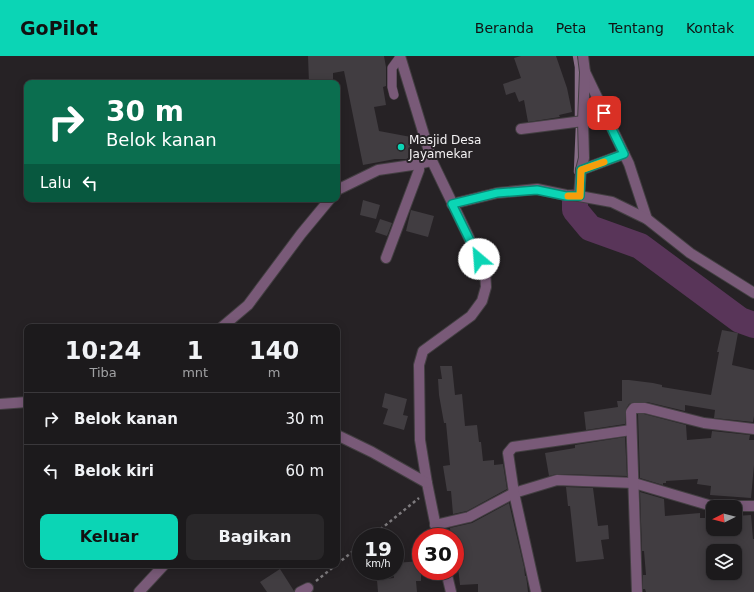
<!DOCTYPE html>
<html lang="id">
<head>
<meta charset="utf-8">
<style>
	body { margin:0; font-family:"DejaVu Sans",sans-serif; background:#292729; color:#f1f3f6; height:100vh; display:flex; flex-direction:column; font-size:15px; white-space:nowrap }
	* { box-sizing:border-box; margin:0 }
	p { font-size:13px; color:#a0a1a3 }
	.icon { flex:none; width:22px; height:22px; fill:none; stroke:currentColor; stroke-width:2; stroke-linecap:round; stroke-linejoin:round }
	.map { position:relative; flex:1; overflow:hidden }
	.details { position:absolute; left:24px; top:268px; width:316px; height:244px; display:flex; flex-direction:column; background:#1c1a1c; border-radius:8px; box-shadow:0 2px 10px #0003,0 0 0 1px #3a383b }
	.details>* { flex:none }
	.guide { position:absolute; left:24px; top:24px; width:316px; height:122px; border-radius:8px; box-shadow:0 2px 10px #0003,0 0 0 1px #3a383b; background:#0b6e4f; color:#fff; overflow:hidden }
	.needle { width:26px; rotate:264deg }
	.buttons { position:absolute; left:706px; top:444px; display:grid; gap:8px }
	.buttons a { display:grid; place-items:center; width:36px; height:36px; border-radius:8px; background:#1c1a1c; box-shadow:0 2px 10px #0003,0 0 0 1px #3a383b; font-size:20px }
	.speed { position:absolute; left:352px; top:472px; display:flex; gap:8px; font-size:20px; font-weight:700; text-align:center }
	.speed>* { display:grid; place-content:center; width:52px; height:52px; border-radius:50%; background:#1c1a1c; box-shadow:0 2px 10px #0003,0 0 0 1px #3a383b; line-height:1 }
	.speed small { font-size:10px; font-weight:400 }
	.speed .limit { border:6px solid #d22; background:#fff; color:#111 }
	.pin { position:absolute; display:grid; place-items:center; width:34px; height:34px; color:#fff; margin:-17px; border-radius:8px; box-shadow:0 2px 6px #0006 }
	.me { position:absolute; width:44px; margin:-22px; rotate:333deg; stroke-linejoin:round; filter:drop-shadow(0 0 3px #0008) }
	.turn { display:flex; align-items:center; gap:14px; height:84px; padding:0 16px; font-size:18px }
	.turn .icon { width:52px; height:52px; stroke-width:2.5 }
	.turn b { display:block; font-size:28px; line-height:34px }
	.then { display:flex; align-items:center; height:38px; padding:0 16px; background:#0003; gap:8px; font-size:15px }
	.eta { display:flex; justify-content:space-evenly; align-items:center; height:68px; text-align:center }
	.eta b { font-size:24px; font-weight:800; line-height:28px }
	.primary-button { display:flex; gap:8px; margin-top:auto; padding:8px 16px }
	.primary-button a { flex:1; height:46px; border-radius:8px; background:#0bd5b5; color:#111; font-size:16px; font-weight:800; line-height:46px; text-align:center }
	.primary-button a+a { background:#292729; color:#f1f3f6 }
	ul { padding:0; list-style:none }
	li { display:flex; align-items:center; gap:12px; height:52px; padding:0 16px; border-top:1px solid #3a383b }
	li div { flex:1 }
	li b { display:block; font-size:15px }
	li em { font-style:normal }
	header { display:flex; align-items:center; gap:24px; box-sizing:border-box; height:56px; padding:0 20px; background:#0bd5b5; color:#111 }
	header strong { font-size:19px }
	nav { display:flex; gap:22px; margin-inline-start:auto; font-size:14px }
	.map>svg:first-child { display:block }
</style>
</head>
<body>
<header>
<strong>GoPilot</strong>
<nav><a>Beranda</a><a>Peta</a><a>Tentang</a><a>Kontak</a></nav>
</header>
<div class="map">
<svg width="754" height="536" viewBox="0 0 754 536">
	<rect width="100%" height="100%" fill="#262225"/>
	<g fill="none" stroke-linecap="round" stroke-linejoin="round">
		<g stroke="#876d87" stroke-width="4.5">
			<path d="M 575,0 L 577,11 L 577,62"/>
			<path d="M 576,116 L 578,70"/>
		</g>
		<path stroke="#593559" stroke-width="26" d="M 575,146 L 575,154 L 590,172 L 640,190 L 740,264 L 754,269"/>
	</g>
	<g fill="#413d41" fill-rule="evenodd">
		<path d="M 308,0 L 384,0 L 386,11 L 386,30 L 383,31 L 386,49 L 374,51 L 379,75 L 411,81 L 408,103 L 395,103 L 363,109 L 344,15 L 333,17 L 333,27 L 309,27 Z"/>
		<path d="M 521,0 L 556,0 L 567,32 L 572,56 L 559,59 L 560,61 L 528,66 L 524,44 L 519,46 L 515,36 L 506,39 L 503,28 L 521,22 L 514,2 Z"/>
		<path d="M 363,144 L 380,149 L 376,163 L 360,159 Z"/>
		<path d="M 411,154 L 434,160 L 428,181 L 406,175 Z"/>
		<path d="M 380,163 L 392,167 L 387,180 L 375,176 Z"/>
		<path d="M 722,274 L 738,277 L 732,309 L 754,314 L 754,360 L 753,366 L 714,362 L 715,354 L 685,349 L 685,355 L 647,346 L 634,346 L 629,348 L 626,353 L 625,368 L 586,374 L 584,356 L 618,351 L 617,345 L 622,345 L 622,324 L 629,324 L 653,327 L 662,329 L 662,331 L 711,339 L 719,296 L 717,296 Z"/>
		<path d="M 440,310 L 452,310 L 455,339 L 462,338 L 465,370 L 477,369 L 479,386 L 481,386 L 483,405 L 494,404 L 494,409 L 503,408 L 507,433 L 467,455 L 453,458 L 451,435 L 447,435 L 443,410 L 450,409 L 446,367 L 444,367 L 439,339 L 438,323 L 442,323 Z"/>
		<path d="M 385,337 L 407,343 L 403,359 L 408,360 L 404,374 L 383,368 L 388,353 L 382,351 Z"/>
		<path d="M 638,358 L 644,358 L 686,369 L 687,384 L 711,382 L 712,375 L 750,379 L 749,384 L 754,384 L 754,409 L 751,442 L 710,439 L 711,430 L 697,428 L 698,423 L 666,425 L 666,427 L 663,427 L 663,429 L 640,422 Z"/>
		<path d="M 625,381 L 627,420 L 557,418 L 549,420 L 545,397 L 575,392 L 575,389 Z"/>
		<path d="M 566,431 L 593,432 L 598,470 L 608,469 L 609,483 L 601,484 L 604,503 L 576,506 L 570,450 L 568,450 Z"/>
		<path d="M 640,436 L 664,443 L 665,460 L 700,457 L 700,462 L 712,462 L 712,473 L 735,473 L 735,460 L 751,459 L 753,483 L 754,483 L 754,536 L 646,536 L 645,533 L 643,533 L 643,519 L 646,519 L 644,495 L 642,495 ZM 713,495 L 739,495 L 740,517 L 713,517 Z"/>
		<path d="M 509,447 L 524,511 L 525,520 L 526,520 L 527,527 L 528,536 L 478,536 L 478,528 L 460,529 L 456,493 L 455,493 L 455,481 L 451,481 L 450,472 L 472,467 Z"/>
		<path d="M 421,505 L 421,525 L 416,525 L 417,536 L 378,536 L 377,524 L 394,522 L 393,515 L 395,515 L 395,507 Z"/>
		<path d="M 280,513 L 294,535 L 294,536 L 267,536 L 260,526 Z"/>
	</g>
	<g fill="none" stroke-linecap="round" stroke-linejoin="round">
		<g stroke="#433f42" stroke-width="10">
			<path id="service" d="M 394,39 L 392,31 L 392,12 L 400,1"/>
		</g>
		<g stroke="#433f42" stroke-width="12">
			<g id="minor">
				<path d="M 400,0 L 432,105 L 485,215 L 486,231 L 482,245 L 471,260 L 423,295 L 419,309 L 420,384 L 427,427 L 438,481"/>
				<path d="M 585,16 L 629,108 L 647,163"/>
				<path d="M 521,73 L 583,65"/>
				<path d="M 581,114 L 624,98"/>
				<path d="M 337,134 L 378,114 L 419,108 L 432,105"/>
				<path d="M 579,140 L 581,114 L 584,102 L 583,65 L 585,16 L 583,0"/>
				<path d="M 452,148 L 497,137 L 537,133 L 566,139 L 579,140 L 612,146 L 647,163 L 690,197 L 754,237"/>
				<path d="M 386,202 L 419,114 L 419,108"/>
				<path d="M 222,271 L 248,249 L 301,178 L 330,143"/>
				<path d="M 0,348 L 27,346"/>
				<path d="M 337,379 L 372,396 L 427,427"/>
				<path d="M 435,469 L 469,461 L 514,437 L 557,424 L 634,427 L 712,450 L 754,450"/>
				<path d="M 446,515 L 451,536"/>
				<path d="M 139,536 L 164,509"/>
				<path d="M 300,536 L 308,532"/>
				<path d="M 536,536 L 514,437 L 508,397 L 513,391 L 631,374"/>
				<path d="M 637,536 L 631,356 L 634,352 L 645,352 L 704,367 L 754,373"/>
			</g>
		</g>
		<g stroke="#7d7a7d" stroke-width="2.5" stroke-dasharray="3 3" stroke-linecap="butt">
			<path d="M 371,481 L 419,442"/>
			<path d="M 337,508 L 361,489"/>
			<path d="M 316,525 L 336,509"/>
		</g>
		<use href="#service" stroke="#795a78" stroke-width="9"/>
		<use href="#minor" stroke="#795a78" stroke-width="10"/>
	</g>
	<g fill="none" stroke-linecap="round" stroke-linejoin="round">
		<g stroke="#078a76" stroke-width="10">
			<path id="route" d="M 479,203 L 452,148 L 497,137 L 537,134 L 566,140 L 580,140 L 581,114 L 624,98 L 604,57"/>
		</g>
		<use href="#route" stroke="#0bd5b5" stroke-width="7"/>
		<path stroke="#f59e0b" stroke-width="7" d="M 568,140 L 580,140 L 581,114 L 604,106"/>
	</g>
	<circle fill="#0bd5b5" stroke="#262225" stroke-width="1.5" cx="401" cy="91" r="4"/>
	<g text-anchor="middle" dominant-baseline="central" stroke-width="4" stroke-linejoin="round" paint-order="stroke">
		<g font-size="12" fill="#f3f1f3" stroke="#262225" text-anchor="start">
			<text x="409" y="84">Masjid Desa<tspan x="409" dy="14">Jayamekar</tspan></text>
		</g>
	</g>
</svg>
<div class="buttons">
<a><svg class="needle" viewBox="-14 -14 28 28"><path d="M0-13l5 13h-10z" fill="#e53935"/><path d="M0 13l5-13h-10z" fill="#a0a1a3"/></svg></a>
<a><svg class="icon" aria-label="layers" viewBox="0 0 24 24"><path d="M12 4l9 5-9 5-9-5zM3 14l9 5 9-5"/></svg></a>
</div>
<div class="speed"><div>19<small>km/h</small></div><div class="limit">30</div></div>
<div class="pin" style="left:604px;top:57px;background:#d93025"><svg class="icon" aria-label="arrive" viewBox="0 0 24 24"><path d="M6 21V4h12l-3 4 3 4H6"/></svg></div>
<svg class="me" style="left:479px;top:203px" viewBox="-20 -20 40 40"><circle r="19" fill="#fff"/><path d="M0-13L10 11 0 6-10 11z" fill="#0bd5b5"/></svg>
<div class="guide">
<div class="turn"><svg class="icon" aria-label="right" viewBox="0 0 24 24"><path d="M7 20v-9h11M14 6l5 5-5 5"/></svg><div><b>30 m</b>Belok kanan</div></div>
<div class="then">Lalu<svg class="icon" aria-label="left" viewBox="0 0 24 24"><path d="M17 20v-9H6M10 6l-5 5 5 5"/></svg></div>
</div>
<section class="details">
<div class="eta">
<div><b>10:24</b><p>Tiba</p></div>
<div><b>1</b><p>mnt</p></div>
<div><b>140</b><p>m</p></div>
</div>
<ul>
<li><svg class="icon" aria-label="right" viewBox="0 0 24 24"><path d="M7 20v-9h11M14 6l5 5-5 5"/></svg><div><b>Belok kanan</b></div><em>30 m</em></li>
<li><svg class="icon" aria-label="left" viewBox="0 0 24 24"><path d="M17 20v-9H6M10 6l-5 5 5 5"/></svg><div><b>Belok kiri</b></div><em>60 m</em></li>
</ul>
<div class="primary-button"><a>Keluar</a><a>Bagikan</a></div>
</section>
</div>
</body>
</html>
